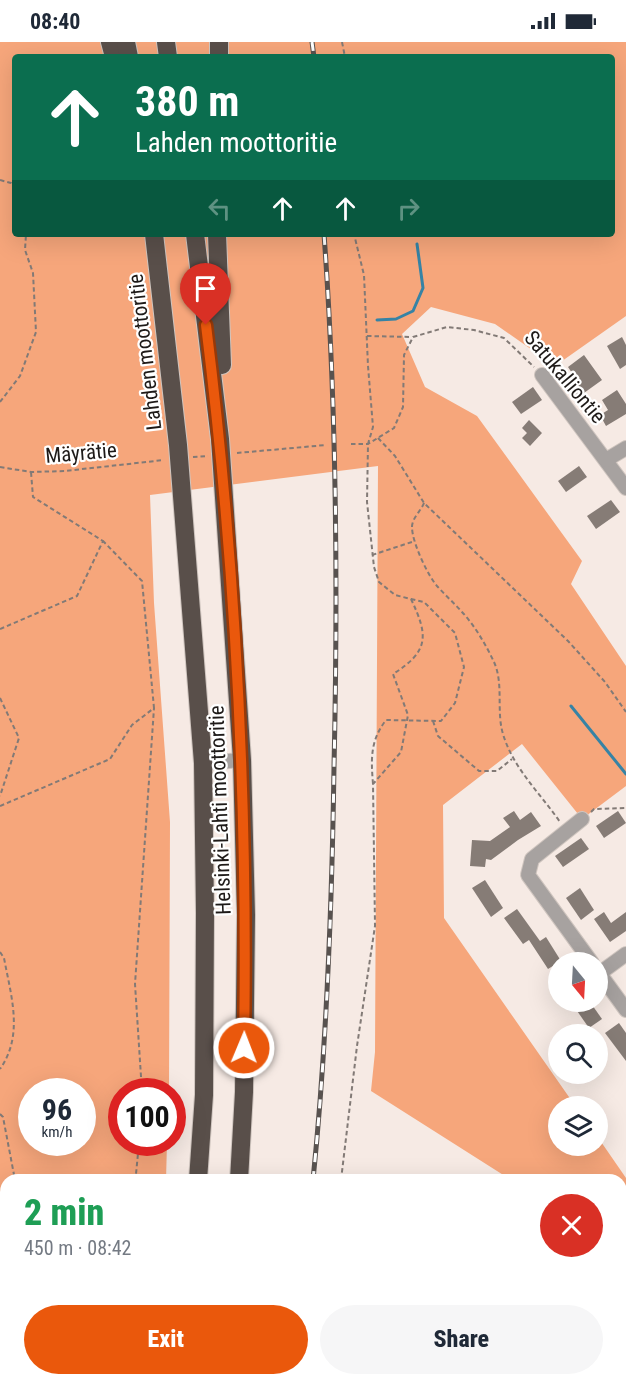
<!DOCTYPE html>
<html lang="en">
<head>
<meta charset="utf-8">
<style>
	body { margin:0; font-family:"Roboto Condensed",sans-serif; background:#f6f6f7; color:#1f2937; height:100vh; display:flex; flex-direction:column; font-size:22px; white-space:nowrap }
	* { box-sizing:border-box; margin:0 }
	p { font-size:20px; color:#747a83 }
	.icon { flex:none; width:33px; height:33px; fill:none; stroke:currentColor; stroke-width:2; stroke-linecap:round; stroke-linejoin:round }
	.map { position:relative; flex:1; overflow:hidden }
	.panel { position:absolute; left:0px; top:1132px; width:627px; height:212px; display:flex; flex-direction:column; background:#fff; border-radius:18px 18px 0 0; box-shadow:0 6px 24px #0002 }
	.panel>* { flex:none }
	.top-card { position:absolute; left:12px; top:12px; width:603px; height:183px; border-radius:6px; box-shadow:0 6px 24px #0002; background:#0b6e4f; color:#fff; overflow:hidden }
	.needle { width:39px; rotate:162deg }
	.controls { position:absolute; left:548px; top:910px; display:grid; gap:12px }
	.controls a { display:grid; place-items:center; width:60px; height:60px; border-radius:50%; background:#fff; box-shadow:0 6px 24px #0002; font-size:30px }
	.speed { position:absolute; left:18px; top:1036px; display:flex; gap:12px; font-size:30px; font-weight:700; text-align:center }
	.speed>* { display:grid; place-content:center; width:78px; height:78px; border-radius:50%; background:#fff; box-shadow:0 6px 24px #0002; line-height:1 }
	.speed small { font-size:15px; font-weight:400 }
	.speed .limit { border:9px solid #d22; background:#fff; color:#111 }
	.pin { position:absolute; display:grid; place-items:center; width:51px; height:51px; color:#fff; margin:-62px -26px; border-radius:50% 50% 50% 0; rotate:-45deg; box-shadow:0 0 6px #0007 }
	.pin .icon { rotate:45deg }
	.me { position:absolute; width:66px; margin:-33px; rotate:1deg; stroke-linejoin:round; filter:drop-shadow(0 0 4px #0008) }
	.turn { display:flex; align-items:center; gap:21px; height:126px; padding:0 24px; font-size:27px }
	.turn .icon { width:78px; height:78px; stroke-width:2.5 }
	.turn b { display:block; font-size:42px; line-height:51px }
	.lanes { display:flex; align-items:center; height:57px; padding:0 24px; background:#0003; justify-content:center; gap:30px; direction:ltr }
	.lanes .off { opacity:.35 }
	.round { display:grid; place-items:center; flex:none; width:63px; height:63px; border-radius:32px; background:#f6f6f7 }
	.overview { display:flex; align-items:center; justify-content:space-between; height:102px; padding:0 24px }
	h1 { font-size:36px; font-weight:800; line-height:45px; color:#1e9e55 }
	.cta { display:flex; gap:12px; margin-top:auto; padding:12px 24px }
	.cta a { flex:1; height:69px; border-radius:36px; background:#ea580c; color:#fff; font-size:24px; font-weight:800; line-height:69px; text-align:center }
	.cta a+a { background:#f6f6f7; color:#1f2937 }
	.status { display:flex; justify-content:space-between; align-items:center; height:42px; padding:0 30px; background:#fff; direction:ltr }
	.status svg { height:16px; fill:currentColor }
	.map>svg:first-child { display:block }
</style>
</head>
<body>
<div class="status"><b>08:40</b><svg viewBox="0 0 49 12"><path d="M0 12V9h3v3zM5 12V6h3v6zM10 12V3h3v9zM15 12V0h3v12zM26 1h20v11H26zM47 4h2v5h-2z"/></svg></div>
<div class="map">
<svg width="626" height="1343" viewBox="0 0 626 1343">
	<rect width="100%" height="100%" fill="#f6eae4"/>
	<path fill="#f6a67b" fill-rule="evenodd" d="M 0,0 L 626,0 L 626,274 L 555,324 L 495,282 L 431,265 L 402,292 L 425,345 L 477,374 L 582,519 L 571,542 L 626,624 L 626,744 L 582,777 L 522,702 L 443,763 L 444,876 L 576,1065 L 558,1065 L 558,1104 L 597,1104 L 597,1094 L 626,1136 L 626,1211 L 621,1208 L 621,1138 L 511,1138 L 371,1049 L 375,1010 L 378,424 L 150,453 L 154,561 L 170,780 L 169,1050 L 122,1050 L 122,1101 L 167,1101 L 166,1138 L 6,1138 L 6,1338 L 156,1338 L 156,1343 L 0,1343 ZM 15,15 L 612,15 L 612,192 L 15,192 ZM 32,1050 L 82,1050 L 82,1101 L 32,1101 Z"/>
	<g fill="none" stroke-linecap="round" stroke-linejoin="round">
		<g stroke="#3683a5" stroke-width="3">
			<path d="M 377,278 L 396,277 L 413,269 L 423,246 L 417,202"/>
			<path d="M 571,664 L 626,732"/>
		</g>
	</g>
	<g fill="#867c76">
		<path d="M 622,295 L 626,303 L 626,323 L 620,327 L 607,304 Z"/>
		<path d="M 584,313 L 602,338 L 577,356 L 569,346 L 578,340 L 568,325 Z"/>
		<path d="M 533,345 L 542,358 L 521,372 L 512,360 Z"/>
		<path d="M 617,348 L 626,362 L 626,372 L 606,384 L 600,373 L 608,368 L 602,358 Z"/>
		<path d="M 529,378 L 542,391 L 530,404 L 522,396 L 527,391 L 522,386 Z"/>
		<path d="M 579,424 L 587,435 L 566,450 L 558,439 Z"/>
		<path d="M 611,458 L 620,470 L 596,487 L 587,474 Z"/>
		<path d="M 514,769 L 520,778 L 531,770 L 541,784 L 518,798 L 491,818 L 486,817 L 485,825 L 470,824 L 472,798 L 490,799 L 510,785 L 503,776 Z"/>
		<path d="M 618,769 L 626,781 L 604,796 L 596,784 Z"/>
		<path d="M 581,796 L 589,807 L 563,825 L 555,814 Z"/>
		<path d="M 485,838 L 503,866 L 491,875 L 472,846 Z"/>
		<path d="M 580,846 L 594,868 L 581,878 L 566,856 Z"/>
		<path d="M 517,867 L 540,899 L 546,895 L 561,919 L 548,927 L 529,898 L 523,902 L 504,876 Z"/>
		<path d="M 604,870 L 611,881 L 626,870 L 626,889 L 610,900 L 594,877 Z"/>
		<path d="M 582,960 L 590,960 L 602,977 L 589,986 L 575,966 Z"/>
		<path d="M 619,981 L 626,991 L 626,1019 L 605,991 Z"/>
	</g>
	<g fill="none" stroke-linecap="round" stroke-linejoin="round">
		<g stroke="#cfc5bf" stroke-width="16">
			<g id="minor">
				<path d="M 542,333 L 626,446"/>
				<path d="M 606,418 L 626,406"/>
				<path d="M 203,721 L 242,718"/>
				<path d="M 582,777 L 532,817 L 528,833 L 592,921"/>
				<path d="M 597,928 L 626,968"/>
				<path d="M 600,931 L 626,912"/>
			</g>
		</g>
		<g stroke="#cfc5bf" stroke-width="20">
			<g id="highway">
				<path d="M 110,0 L 114,15"/>
				<path d="M 126,0 L 129,15"/>
				<path d="M 166,0 L 168,15"/>
				<path d="M 219,15 L 219,0"/>
				<path d="M 154,192 L 178,403 L 203,721 L 205,871 L 204,1053 L 198,1138"/>
				<path d="M 195,192 L 220,397 L 242,718 L 246,873 L 244,1050 L 239,1138"/>
				<path d="M 217,192 L 222,323"/>
				<path d="M 182,1343 L 182,1338"/>
				<path d="M 224,1343 L 225,1338"/>
			</g>
		</g>
		<g stroke="#827a76" stroke-width="2" stroke-dasharray="4.5 3" stroke-linecap="butt">
			<path d="M 342,0 L 345,15"/>
			<path d="M 0,138 L 11,141 L 15,146"/>
			<path d="M 367,294 L 412,295"/>
			<path d="M 0,360 L 20,334 L 36,290 L 33,231 L 25,208 L 26,192"/>
			<path d="M 378,396 L 395,414 L 424,461 L 568,599 L 605,640 L 626,670"/>
			<path d="M 351,402 L 368,402 L 394,386 L 403,365 L 404,313 L 413,295 L 447,285 L 474,288 L 504,296 L 534,325"/>
			<path d="M 237,411 L 326,403"/>
			<path d="M 193,415 L 208,414"/>
			<path d="M 0,425 L 31,430 L 65,429 L 164,418"/>
			<path d="M 424,461 C 421,469 412,476 412,485 C 412,500 427,532 437,544 C 445,553 454,561 462,570 C 475,584 486,603 494,620 C 504,642 496,669 503,692 C 513,726 540,751 560,780"/>
			<path d="M 372,513 L 415,499"/>
			<path d="M 0,587 L 77,554 L 103,499 L 33,455 L 31,430"/>
			<path d="M 0,656 L 19,696 L 0,754"/>
			<path d="M 433,679 L 438,694 L 479,729 L 497,729 L 512,717"/>
			<path d="M 373,742 C 371,717 370,699 386,678 L 441,679 L 455,661 L 464,625 L 455,591 L 424,560 L 411,557"/>
			<path d="M 0,764 L 110,717 L 132,683 L 154,666 L 142,539 L 103,499"/>
			<path d="M 591,770 L 594,767 L 626,766"/>
			<path d="M 0,910 L 4,916 C 11,954 24,993 0,1027"/>
			<path d="M 142,1050 L 135,942 L 154,666"/>
			<path d="M 0,1072 L 3,1075 L 15,1138"/>
			<path d="M 132,1138 L 136,1132 L 139,1101"/>
			<path d="M 341,1138 L 357,1004 L 375,884 L 373,742 L 401,710 L 408,673 L 393,632 C 430,609 428,593 411,557 L 395,553 L 379,540 L 374,525 L 367,460 L 368,402 L 373,385 L 368,324 L 364,233 L 354,192"/>
			<path d="M 77,1338 L 79,1343"/>
			<path d="M 317,1343 L 317,1338"/>
		</g>
		<use href="#minor" stroke="#a7a2a0" stroke-width="14"/>
		<use href="#highway" stroke="#594f4a" stroke-width="18"/>
		<g stroke="#58524f" stroke-width="5">
			<g id="rail">
				<path d="M 312,0 L 314,15"/>
				<path d="M 313,1138 C 327,1001 332,863 334,725 C 338,547 337,370 324,192"/>
				<path d="M 296,1343 L 297,1338"/>
			</g>
		</g>
		<use href="#rail" stroke="#fff" stroke-width="3" stroke-dasharray="9" stroke-linecap="butt"/>
	</g>
	<g fill="none" stroke-linecap="round" stroke-linejoin="round">
		<g stroke="#983908" stroke-width="15">
			<path id="route" d="M 206,283 C 236,523 248,764 244,1006"/>
		</g>
		<use href="#route" stroke="#ea580c" stroke-width="10"/>
	</g>
	<g text-anchor="middle" dominant-baseline="central" stroke-width="4.5" stroke-linejoin="round" paint-order="stroke">
		<g font-size="21" fill="#1e1a18" stroke="#fff">
			<text transform="translate(145 310) rotate(-97)">Lahden moottoritie</text>
			<text transform="translate(565 335) rotate(50)">Satukalliontie</text>
			<text transform="translate(81 411) rotate(-5)">Mäyrätie</text>
			<text transform="translate(220 768) rotate(-92)">Helsinki-Lahti moottoritie</text>
		</g>
	</g>
</svg>
<div class="controls">
<a><svg class="needle" viewBox="-14 -14 28 28"><path d="M0-13l5 13h-10z" fill="#e53935"/><path d="M0 13l5-13h-10z" fill="#747a83"/></svg></a>
<a><svg class="icon" aria-label="search" viewBox="0 0 24 24"><circle cx="10" cy="10" r="6"/><path d="M15 15l6 6"/></svg></a>
<a><svg class="icon" aria-label="layers" viewBox="0 0 24 24"><path d="M12 4l9 5-9 5-9-5zM3 14l9 5 9-5"/></svg></a>
</div>
<div class="speed"><div>96<small>km/h</small></div><div class="limit">100</div></div>
<div class="pin" style="left:206px;top:283px;background:#d93025"><svg class="icon" aria-label="arrive" viewBox="0 0 24 24"><path d="M6 21V4h12l-3 4 3 4H6"/></svg></div>
<svg class="me" style="left:244px;top:1006px" viewBox="-20 -20 40 40"><circle r="17" fill="#ea580c" stroke="#fff" stroke-width="3"/><path d="M0-11L8 9 0 5-8 9z" fill="#fff"/></svg>
<div class="top-card">
<div class="turn"><svg class="icon" aria-label="ahead" viewBox="0 0 24 24"><path d="M12 20V5M6 11l6-6 6 6"/></svg><div><b>380 m</b>Lahden moottoritie</div></div>
<div class="lanes"><svg class="icon off" aria-label="left" viewBox="0 0 24 24"><path d="M17 20v-9H6M10 6l-5 5 5 5"/></svg><svg class="icon" aria-label="ahead" viewBox="0 0 24 24"><path d="M12 20V5M6 11l6-6 6 6"/></svg><svg class="icon" aria-label="ahead" viewBox="0 0 24 24"><path d="M12 20V5M6 11l6-6 6 6"/></svg><svg class="icon off" aria-label="right" viewBox="0 0 24 24"><path d="M7 20v-9h11M14 6l5 5-5 5"/></svg></div>
</div>
<section class="panel">
<div class="overview"><div><h1>2 min</h1><p>450 m · 08:42</p></div><a class="round" style="background:#d93025;color:#fff"><svg class="icon" aria-label="close" viewBox="0 0 24 24"><path d="M6 6l12 12M18 6L6 18"/></svg></a></div>
<div class="cta"><a>Exit</a><a>Share</a></div>
</section>
</div>
</body>
</html>
